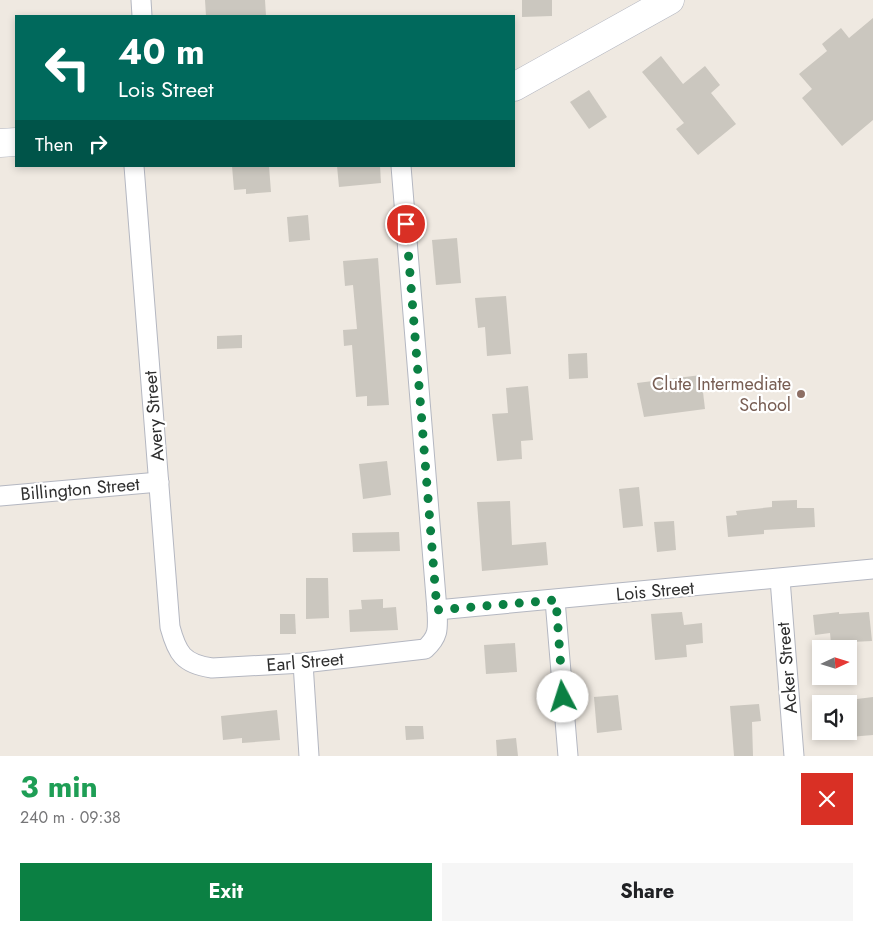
<!DOCTYPE html>
<html lang="en">
<head>
<meta charset="utf-8">
<style>
	body { margin:0; font-family:Jost,sans-serif; background:#f6f6f6; color:#202124; height:100vh; display:flex; flex-direction:column; font-size:19px; white-space:nowrap }
	* { box-sizing:border-box; margin:0 }
	p { font-size:16px; color:#757577 }
	.icon { flex:none; width:28px; height:28px; fill:none; stroke:currentColor; stroke-width:2; stroke-linecap:round; stroke-linejoin:round }
	.map { position:relative; height:756px; overflow:hidden }
	.details { display:flex; flex-direction:column; background:#fff; flex:1 }
	.details>* { flex:none }
	.guide { position:absolute; left:15px; top:15px; width:500px; height:152px; border-radius:0px; box-shadow:0 2px 8px #0003; background:#00695c; color:#fff; overflow:hidden }
	.needle { width:32px; rotate:86deg }
	.buttons { position:absolute; left:812px; top:640px; display:grid; gap:10px }
	.buttons a { display:grid; place-items:center; width:45px; height:45px; border-radius:0px; background:#fff; box-shadow:0 2px 8px #0003; font-size:25px }
	.pin { position:absolute; display:grid; place-items:center; width:42px; height:42px; color:#fff; margin:-21px; border:2px solid #fff; border-radius:50%; box-shadow:0 1px 5px #0007 }
	.me { position:absolute; width:55px; margin:-28px; rotate:355deg; stroke-linejoin:round; filter:drop-shadow(0 0 4px #0008) }
	.turn { display:flex; align-items:center; gap:18px; height:105px; padding:0 20px; font-size:22px }
	.turn .icon { width:65px; height:65px; stroke-width:2.5 }
	.turn b { display:block; font-size:35px; line-height:42px }
	.then { display:flex; align-items:center; height:48px; padding:0 20px; background:#0003; gap:10px; font-size:19px }
	.round { display:grid; place-items:center; flex:none; width:52px; height:52px; border-radius:0px; background:#f6f6f6 }
	.overview { display:flex; align-items:center; justify-content:space-between; height:85px; padding:0 20px }
	h1 { font-size:30px; font-weight:700; line-height:38px; color:#1e9e55 }
	.cta { display:flex; gap:10px; margin-top:auto; padding:10px 20px }
	.cta a { flex:1; height:58px; border-radius:0px; background:#0b8043; color:#fff; font-size:20px; font-weight:700; line-height:58px; text-align:center }
	.cta a+a { background:#f6f6f6; color:#202124 }
	.map>svg:first-child { display:block }
</style>
</head>
<body>
<div class="map">
<svg width="873" height="756" viewBox="0 0 873 756">
	<rect width="100%" height="100%" fill="#efe9e1"/>
	<g fill="#cbc7bf">
		<path d="M 205,0 L 265,0 L 266,16 L 206,16 Z"/>
		<path d="M 522,0 L 552,0 L 552,16 L 522,17 Z"/>
		<path d="M 873,18 L 873,120 L 842,146 L 802,98 L 812,89 L 799,74 L 827,51 L 822,44 L 841,28 L 849,38 Z"/>
		<path d="M 661,56 L 683,84 L 705,66 L 720,85 L 711,93 L 736,124 L 698,155 L 676,129 L 684,123 L 642,72 Z"/>
		<path d="M 589,90 L 607,117 L 589,129 L 570,102 Z"/>
		<path d="M 232,166 L 269,166 L 271,192 L 246,194 L 246,189 L 234,190 Z"/>
		<path d="M 337,166 L 380,166 L 381,183 L 339,187 Z"/>
		<path d="M 308,215 L 310,240 L 289,242 L 287,217 Z"/>
		<path d="M 457,238 L 461,283 L 436,285 L 432,240 Z"/>
		<path d="M 378,258 L 389,405 L 367,406 L 367,396 L 356,397 L 352,345 L 344,346 L 343,330 L 357,329 L 353,285 L 345,286 L 343,261 Z"/>
		<path d="M 506,296 L 511,354 L 487,356 L 485,327 L 478,328 L 475,298 Z"/>
		<path d="M 242,335 L 242,348 L 217,349 L 217,336 Z"/>
		<path d="M 587,353 L 588,378 L 569,379 L 568,354 Z"/>
		<path d="M 701,375 L 705,409 L 644,417 L 637,383 Z"/>
		<path d="M 528,386 L 533,440 L 521,441 L 522,459 L 497,461 L 492,414 L 508,413 L 506,388 Z"/>
		<path d="M 387,461 L 391,495 L 363,499 L 359,464 Z"/>
		<path d="M 639,487 L 643,526 L 623,528 L 619,489 Z"/>
		<path d="M 797,500 L 797,508 L 814,508 L 815,527 L 764,530 L 764,534 L 728,537 L 726,516 L 737,515 L 736,511 L 772,507 L 772,501 Z"/>
		<path d="M 510,501 L 512,545 L 546,542 L 548,565 L 482,571 L 477,502 Z"/>
		<path d="M 674,521 L 676,550 L 657,552 L 654,522 Z"/>
		<path d="M 399,532 L 400,551 L 353,552 L 352,533 Z"/>
		<path d="M 306,578 L 328,578 L 329,618 L 306,619 Z"/>
		<path d="M 383,599 L 383,608 L 396,607 L 398,630 L 350,632 L 349,610 L 362,609 L 361,600 Z"/>
		<path d="M 682,612 L 684,625 L 702,623 L 703,643 L 686,645 L 687,657 L 655,660 L 651,614 Z"/>
		<path d="M 839,612 L 839,614 L 869,612 L 872,641 L 831,643 L 830,633 L 815,635 L 813,615 Z"/>
		<path d="M 280,614 L 295,614 L 296,634 L 280,634 Z"/>
		<path d="M 515,643 L 517,672 L 486,674 L 484,645 Z"/>
		<path d="M 618,695 L 622,730 L 597,733 L 594,697 Z"/>
		<path d="M 873,697 L 873,735 L 849,737 L 849,700 Z"/>
		<path d="M 759,704 L 761,721 L 752,722 L 753,756 L 734,756 L 730,706 Z"/>
		<path d="M 277,710 L 280,740 L 242,743 L 242,738 L 223,740 L 221,716 Z"/>
		<path d="M 405,726 L 423,726 L 424,739 L 406,740 Z"/>
		<path d="M 516,738 L 518,756 L 497,756 L 496,740 Z"/>
	</g>
	<g fill="none" stroke-linecap="round" stroke-linejoin="round">
		<g stroke="#b4b7c1" stroke-width="21">
			<g id="street">
				<path d="M 141,0 L 142,16"/>
				<path d="M 134,166 L 170,627 C 177,653 183,664 212,668 L 303,663 L 425,649 C 439,636 438,629 437,610 L 401,166"/>
				<path d="M 0,496 L 159,482"/>
				<path d="M 780,579 L 794,756"/>
				<path d="M 555,600 L 568,756"/>
				<path d="M 437,610 L 873,569"/>
				<path d="M 303,663 L 309,756"/>
			</g>
		</g>
		<g stroke="#b4b7c1" stroke-width="29">
			<g id="secondary">
				<path d="M 514,87 L 670,0"/>
				<path d="M 0,143 L 16,142"/>
			</g>
		</g>
		<use href="#street" stroke="#fff" stroke-width="19"/>
		<use href="#secondary" stroke="#fff" stroke-width="28"/>
	</g>
	<g fill="none" stroke-linecap="round" stroke-linejoin="round">
		<path stroke="#0b8043" stroke-width="9" stroke-dasharray="0 16.2" d="M 406,224 L 437,610 L 556,600 L 563,697"/>
	</g>
	<circle fill="#8d6e63" stroke="#fff" stroke-width="2" cx="801" cy="394" r="5"/>
	<g text-anchor="middle" dominant-baseline="central" stroke-width="4.5" stroke-linejoin="round" paint-order="stroke">
		<g font-size="18" fill="#785e54" stroke="#fff" text-anchor="end">
			<text x="791" y="384">Clute Intermediate<tspan x="791" dy="21">School</tspan></text>
		</g>
		<g font-size="18" fill="#2e2e2e" stroke="#fff">
			<text transform="translate(154 416) rotate(-95)">Avery Street</text>
			<text transform="translate(80 489) rotate(-5)">Billington Street</text>
			<text transform="translate(655 591) rotate(-5)">Lois Street</text>
			<text transform="translate(305 662) rotate(-5)">Earl Street</text>
			<text transform="translate(787 668) rotate(-95)">Acker Street</text>
		</g>
	</g>
</svg>
<div class="buttons">
<a><svg class="needle" viewBox="-14 -14 28 28"><path d="M0-13l5 13h-10z" fill="#e53935"/><path d="M0 13l5-13h-10z" fill="#757577"/></svg></a>
<a><svg class="icon" aria-label="sound" viewBox="0 0 24 24"><path d="M4 9h4l5-4v14l-5-4H4zM17 9q2 3 0 6"/></svg></a>
</div>
<div class="pin" style="left:406px;top:224px;background:#d93025"><svg class="icon" aria-label="arrive" viewBox="0 0 24 24"><path d="M6 21V4h12l-3 4 3 4H6"/></svg></div>
<svg class="me" style="left:563px;top:697px" viewBox="-20 -20 40 40"><circle r="19" fill="#fff"/><path d="M0-13L10 11 0 6-10 11z" fill="#0b8043"/></svg>
<div class="guide">
<div class="turn"><svg class="icon" aria-label="left" viewBox="0 0 24 24"><path d="M17 20v-9H6M10 6l-5 5 5 5"/></svg><div><b>40 m</b>Lois Street</div></div>
<div class="then">Then<svg class="icon" aria-label="right" viewBox="0 0 24 24"><path d="M7 20v-9h11M14 6l5 5-5 5"/></svg></div>
</div>
</div>
<section class="details">
<div class="overview"><div><h1>3 min</h1><p>240 m · 09:38</p></div><a class="round" style="background:#d93025;color:#fff"><svg class="icon" aria-label="close" viewBox="0 0 24 24"><path d="M6 6l12 12M18 6L6 18"/></svg></a></div>
<div class="cta"><a>Exit</a><a>Share</a></div>
</section>
</body>
</html>
